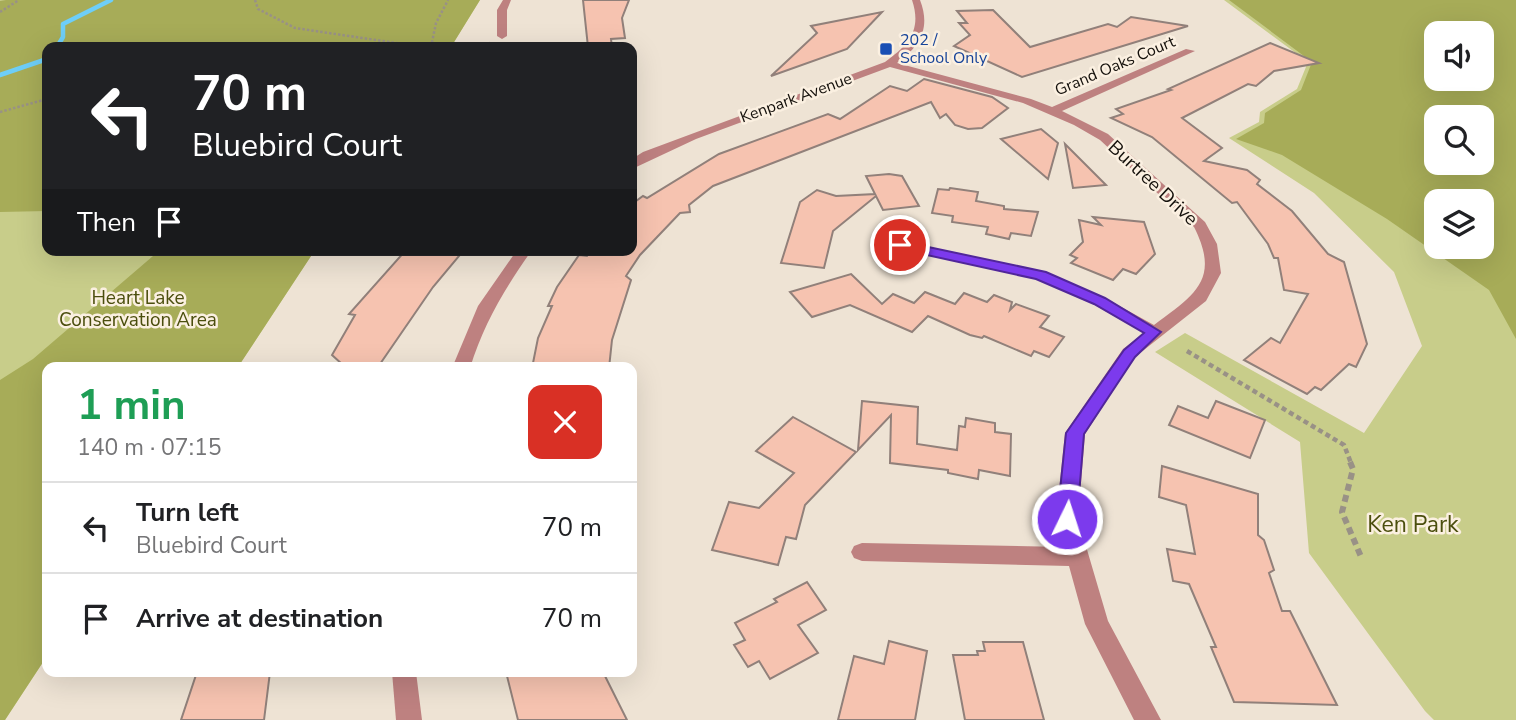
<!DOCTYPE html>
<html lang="en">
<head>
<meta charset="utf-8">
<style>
	body { margin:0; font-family:"Nunito Sans",sans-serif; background:#f2f2f2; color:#202124; height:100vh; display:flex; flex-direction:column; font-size:26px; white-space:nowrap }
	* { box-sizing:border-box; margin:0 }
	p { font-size:23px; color:#757577 }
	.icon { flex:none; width:38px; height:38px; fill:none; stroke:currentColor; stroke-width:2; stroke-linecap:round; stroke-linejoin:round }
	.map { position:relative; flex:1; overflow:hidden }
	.panel { position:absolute; left:42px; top:362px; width:595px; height:315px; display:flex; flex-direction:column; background:#fff; border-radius:14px; box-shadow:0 7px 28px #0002 }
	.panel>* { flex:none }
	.top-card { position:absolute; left:42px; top:42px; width:595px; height:214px; border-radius:14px; box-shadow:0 7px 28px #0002; background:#202124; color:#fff; overflow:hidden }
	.buttons { position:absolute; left:1424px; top:21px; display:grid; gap:14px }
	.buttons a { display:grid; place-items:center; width:70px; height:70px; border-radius:14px; background:#fff; box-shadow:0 7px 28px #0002; font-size:35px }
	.pin { position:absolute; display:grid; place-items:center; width:60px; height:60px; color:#fff; margin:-30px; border:4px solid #fff; border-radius:50%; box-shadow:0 2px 7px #0007 }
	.me { position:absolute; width:77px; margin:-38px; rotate:4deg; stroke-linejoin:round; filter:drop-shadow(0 0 5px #0008) }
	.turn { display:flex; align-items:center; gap:24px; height:147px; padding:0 35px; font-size:32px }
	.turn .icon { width:91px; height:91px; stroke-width:2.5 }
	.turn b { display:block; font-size:49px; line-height:60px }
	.then { display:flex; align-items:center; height:66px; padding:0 35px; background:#0003; gap:14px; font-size:26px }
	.round { display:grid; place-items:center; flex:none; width:74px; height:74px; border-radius:14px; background:#f2f2f2 }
	.headline { display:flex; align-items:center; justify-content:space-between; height:119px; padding:0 35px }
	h1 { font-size:42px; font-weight:700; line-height:52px; color:#1e9e55 }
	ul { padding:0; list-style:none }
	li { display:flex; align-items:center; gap:21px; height:91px; padding:0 35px; border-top:2px solid #e0e0e0 }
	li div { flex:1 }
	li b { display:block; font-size:26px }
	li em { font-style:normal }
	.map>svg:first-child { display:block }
</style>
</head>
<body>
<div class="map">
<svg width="1516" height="720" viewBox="0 0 1516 720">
	<rect width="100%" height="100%" fill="#eee3d4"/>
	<g fill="#c8cd8a" fill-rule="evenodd">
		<path d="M 0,0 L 480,0 L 451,47 L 47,47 L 47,250 L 315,250 L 238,367 L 47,368 L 47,656 L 5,720 L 0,720 Z"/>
		<path d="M 1224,0 L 1516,0 L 1516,720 L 1434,720 L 1425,711 L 1309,553 L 1300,442 L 1155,352 L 1185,333 L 1364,433 L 1422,346 L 1394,272 L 1314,193 L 1229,138 L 1259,122 L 1260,112 L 1297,89 L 1308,62 ZM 1437,33 L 1482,33 L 1482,79 L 1437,79 ZM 1437,117 L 1482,117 L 1482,163 L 1437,163 ZM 1437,201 L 1482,201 L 1482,247 L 1437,247 Z"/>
	</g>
	<g fill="#a7ac58" fill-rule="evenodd">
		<path d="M 6,0 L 480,0 L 451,47 L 47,47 L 47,211 L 0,212 L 0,1 Z"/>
		<path d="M 1229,0 L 1516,0 L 1516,339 L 1489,290 L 1387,219 L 1282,155 L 1236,139 L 1264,123 L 1265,113 L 1301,90 L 1312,62 ZM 1437,33 L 1482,33 L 1482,79 L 1437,79 ZM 1437,117 L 1482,117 L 1482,163 L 1437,163 ZM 1437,201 L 1482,201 L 1482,247 L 1437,247 Z"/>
		<path d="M 160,250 L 315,250 L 238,367 L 47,368 L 47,656 L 5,720 L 0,720 L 0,380 L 33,359 Z"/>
	</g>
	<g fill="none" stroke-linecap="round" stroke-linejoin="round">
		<g stroke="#6ecef8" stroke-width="4.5">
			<path d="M 57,47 L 63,37 L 63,24 L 111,0"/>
			<path d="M 0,75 L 47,59"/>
		</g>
	</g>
	<g fill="#f6c3b0" stroke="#91807a" stroke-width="2">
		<path d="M 583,0 L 629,0 L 622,18 L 625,38 L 611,39 L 612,47 L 588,47 Z"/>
		<path d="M 993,10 L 1030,47 L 1108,24 L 1117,27 L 1131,17 L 1188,26 L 1022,77 L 954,46 L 970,35 L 959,23 L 967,23 L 957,11 Z"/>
		<path d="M 882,12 L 847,49 L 771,76 L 817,33 L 811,26 Z"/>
		<path d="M 1270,43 L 1319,63 L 1274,71 L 1256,86 L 1248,84 L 1182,118 L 1222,148 L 1204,161 L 1247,170 L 1260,180 L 1257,184 L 1292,211 L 1328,254 L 1344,262 L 1367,344 L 1356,367 L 1349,364 L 1321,390 L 1315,387 L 1307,394 L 1244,360 L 1271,338 L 1280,343 L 1308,294 L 1284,290 L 1278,258 L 1274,258 L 1268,244 L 1237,202 L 1232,203 L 1152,137 L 1111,118 L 1123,114 L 1116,109 L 1171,90 L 1168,89 Z"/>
		<path d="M 924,79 L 992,97 L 1008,108 L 982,128 L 968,129 L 955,125 L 946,114 L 940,118 L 931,102 L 713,186 L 689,205 L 690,212 L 680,213 L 640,255 L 626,276 L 631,280 L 612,340 L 609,368 L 532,368 L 538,338 L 552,306 L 548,306 L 557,287 L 579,255 L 587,256 L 591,250 L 632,250 L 632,204 L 643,196 L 647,198 L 719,154 L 828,114 L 840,119 L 890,86 L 907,91 Z"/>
		<path d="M 1041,129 L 1058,143 L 1048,179 L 1001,139 Z"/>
		<path d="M 1065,144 L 1106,185 L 1073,188 Z"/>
		<path d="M 889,174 L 902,176 L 919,206 L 883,210 L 876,196 L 833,231 L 824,268 L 781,263 L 800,202 L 817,190 L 836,196 L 875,194 L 866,176 Z"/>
		<path d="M 950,188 L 978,192 L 976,201 L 1004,206 L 1004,209 L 1038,212 L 1031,236 L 1011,233 L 1009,239 L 986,234 L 988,227 L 952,222 L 953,216 L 932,213 L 938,189 L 949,190 Z"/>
		<path d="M 1093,217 L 1144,222 L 1155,254 L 1136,274 L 1123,269 L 1113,280 L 1071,263 L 1077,258 L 1070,255 L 1083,242 L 1079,220 L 1101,225 Z"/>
		<path d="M 406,250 L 464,250 L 433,287 L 380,364 L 343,365 L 332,355 L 355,315 L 349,314 Z"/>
		<path d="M 851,274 L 882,304 L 893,294 L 914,303 L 925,292 L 955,304 L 964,293 L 987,302 L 994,295 L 1012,302 L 1010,310 L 1016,304 L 1049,316 L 1040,327 L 1064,337 L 1049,357 L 1034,351 L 1031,356 L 984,336 L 982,338 L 970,335 L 928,316 L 912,332 L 850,305 L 812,317 L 790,292 Z"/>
		<path d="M 862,401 L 918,407 L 917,444 L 957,450 L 959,426 L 965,427 L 966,418 L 995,423 L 995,432 L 1011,434 L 1010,476 L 979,470 L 978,479 L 948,473 L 948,470 L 890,463 L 891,415 L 858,450 Z"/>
		<path d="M 1216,401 L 1265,420 L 1250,458 L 1169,425 L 1178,406 L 1208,418 Z"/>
		<path d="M 793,417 L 856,452 L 805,505 L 796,539 L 786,537 L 778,565 L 712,550 L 729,502 L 759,508 L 794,473 L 756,451 Z"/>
		<path d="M 1162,466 L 1258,494 L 1258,535 L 1264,540 L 1274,570 L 1269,573 L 1282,611 L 1290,611 L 1337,705 L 1234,702 L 1211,647 L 1216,647 L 1189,584 L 1173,581 L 1167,549 L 1195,554 L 1186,505 L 1159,497 Z"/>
		<path d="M 807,582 L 826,610 L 798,625 L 818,653 L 770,679 L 759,661 L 748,667 L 734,645 L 745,640 L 735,623 L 777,602 L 774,599 Z"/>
		<path d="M 889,641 L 927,651 L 915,720 L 838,720 L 854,656 L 884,664 Z"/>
		<path d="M 983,642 L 1023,642 L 1044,720 L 965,720 L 953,655 L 978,655 L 977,651 L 985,651 Z"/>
		<path d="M 197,672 L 270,672 L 264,720 L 181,720 Z"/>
		<path d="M 506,672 L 603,672 L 627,720 L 518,720 Z"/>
	</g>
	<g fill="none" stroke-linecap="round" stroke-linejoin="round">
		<g stroke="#999186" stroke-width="2.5" stroke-dasharray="2.5 2" stroke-linecap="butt">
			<path d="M 255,0 L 258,9 L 295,28 L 423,47"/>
			<path d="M 0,12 L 19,0"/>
			<path d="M 431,47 L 436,23 L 448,0"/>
			<path d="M 463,47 L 490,43"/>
			<path d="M 0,112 L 47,99"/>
		</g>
		<path stroke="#999186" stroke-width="4.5" stroke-dasharray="5 3.5" stroke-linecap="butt" d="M 1187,351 L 1344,445 L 1351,463"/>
		<path stroke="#999186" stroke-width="6" stroke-dasharray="7 4.5" stroke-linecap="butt" d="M 1350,462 L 1353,469 L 1342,512 L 1362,559"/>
		<g fill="#be8180" fill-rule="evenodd">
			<path d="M 503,0 L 511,0 L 507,10 L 507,36 L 502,39 L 497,36 L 497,10 Z"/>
			<path d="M 912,0 L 920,0 C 931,28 920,46 897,63 L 1031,99 L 1052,107 L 1186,49 L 1195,51 L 1062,111 L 1108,134 L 1205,222 L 1217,244 L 1221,273 L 1206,301 L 1135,357 L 1085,434 L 1078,519 L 1108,621 L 1161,720 L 1134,720 L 1085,624 L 1069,566 L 862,561 L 854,558 L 851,552 L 854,546 L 862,543 L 1064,547 L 1056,519 L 1065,433 L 1123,349 L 1144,333 L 1093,304 L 1036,279 L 895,248 L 893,245 L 895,242 L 900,241 L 1046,272 L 1105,298 L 1154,325 C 1194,295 1221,280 1194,227 L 1100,140 L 1074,125 L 1023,103 L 890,67 L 696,139 L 632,169 L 632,159 L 643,152 L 885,62 C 909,45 922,30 912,0 Z"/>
			<path d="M 517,250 L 532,250 C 505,288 484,323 470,368 L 452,368 L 478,306 Z"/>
			<path d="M 392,672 L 416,672 L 422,720 L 396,720 Z"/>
		</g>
	</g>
	<path fill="#7c3aed" stroke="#51269a" stroke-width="2" d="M 900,241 L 1046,272 L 1105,298 L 1161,332 L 1135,357 L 1084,434 L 1077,519 L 1074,524 L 1067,526 L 1060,524 L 1057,519 L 1066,433 L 1124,350 L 1144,333 L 1094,304 L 1036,279 L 895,248 L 893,245 Z"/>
	<rect fill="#1a4fb4" stroke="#fbf0e1" stroke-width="2.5" x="879" y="42" width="14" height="14" rx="3.5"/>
	<g text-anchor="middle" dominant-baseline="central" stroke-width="5" stroke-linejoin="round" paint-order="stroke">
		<g font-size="16" fill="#164399" stroke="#fbf0e1" text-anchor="start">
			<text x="900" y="40">202 /<tspan x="900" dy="18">School Only</tspan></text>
		</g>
		<g font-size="16" fill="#14100b" stroke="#fbf0e1">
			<text transform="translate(1115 66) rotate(-23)">Grand Oaks Court</text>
			<text transform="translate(796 98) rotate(-20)">Kenpark Avenue</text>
		</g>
		<g font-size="19" fill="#14100b" stroke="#fbf0e1">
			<text transform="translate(1153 183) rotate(43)">Burtree Drive</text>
		</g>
		<g font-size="19" fill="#4b4e0d" stroke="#fbf0e1">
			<text x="138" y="298">Heart Lake<tspan x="138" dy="22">Conservation Area</tspan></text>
		</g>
		<g font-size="23" fill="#4b4e0d" stroke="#fbf0e1">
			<text x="1413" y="524">Ken Park</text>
		</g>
	</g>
</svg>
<div class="buttons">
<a><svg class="icon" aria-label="sound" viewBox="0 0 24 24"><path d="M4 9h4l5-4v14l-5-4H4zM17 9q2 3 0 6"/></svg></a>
<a><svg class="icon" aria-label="search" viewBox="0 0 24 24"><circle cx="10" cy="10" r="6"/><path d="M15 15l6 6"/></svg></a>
<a><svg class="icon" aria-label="layers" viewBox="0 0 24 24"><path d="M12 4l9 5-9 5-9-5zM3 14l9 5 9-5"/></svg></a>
</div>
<div class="pin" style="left:900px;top:245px;background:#d93025"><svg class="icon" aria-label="arrive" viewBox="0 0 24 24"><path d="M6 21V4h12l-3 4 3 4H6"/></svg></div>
<svg class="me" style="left:1067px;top:519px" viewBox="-20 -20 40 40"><circle r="17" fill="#7c3aed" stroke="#fff" stroke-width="3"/><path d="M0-11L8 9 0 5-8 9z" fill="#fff"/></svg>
<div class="top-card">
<div class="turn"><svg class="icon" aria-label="left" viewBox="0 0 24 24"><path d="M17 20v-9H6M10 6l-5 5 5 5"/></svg><div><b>70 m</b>Bluebird Court</div></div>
<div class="then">Then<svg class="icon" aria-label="arrive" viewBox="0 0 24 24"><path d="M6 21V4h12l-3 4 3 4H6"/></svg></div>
</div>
<section class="panel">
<div class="headline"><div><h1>1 min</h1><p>140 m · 07:15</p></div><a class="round" style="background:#d93025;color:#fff"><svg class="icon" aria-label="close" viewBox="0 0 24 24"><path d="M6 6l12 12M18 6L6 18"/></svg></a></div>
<ul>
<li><svg class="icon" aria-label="left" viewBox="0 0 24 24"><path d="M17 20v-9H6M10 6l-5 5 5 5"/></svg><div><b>Turn left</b><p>Bluebird Court</p></div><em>70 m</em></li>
<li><svg class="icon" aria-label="arrive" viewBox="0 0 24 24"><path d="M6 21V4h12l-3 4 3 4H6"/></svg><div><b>Arrive at destination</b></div><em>70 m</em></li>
</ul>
</section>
</div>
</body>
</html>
